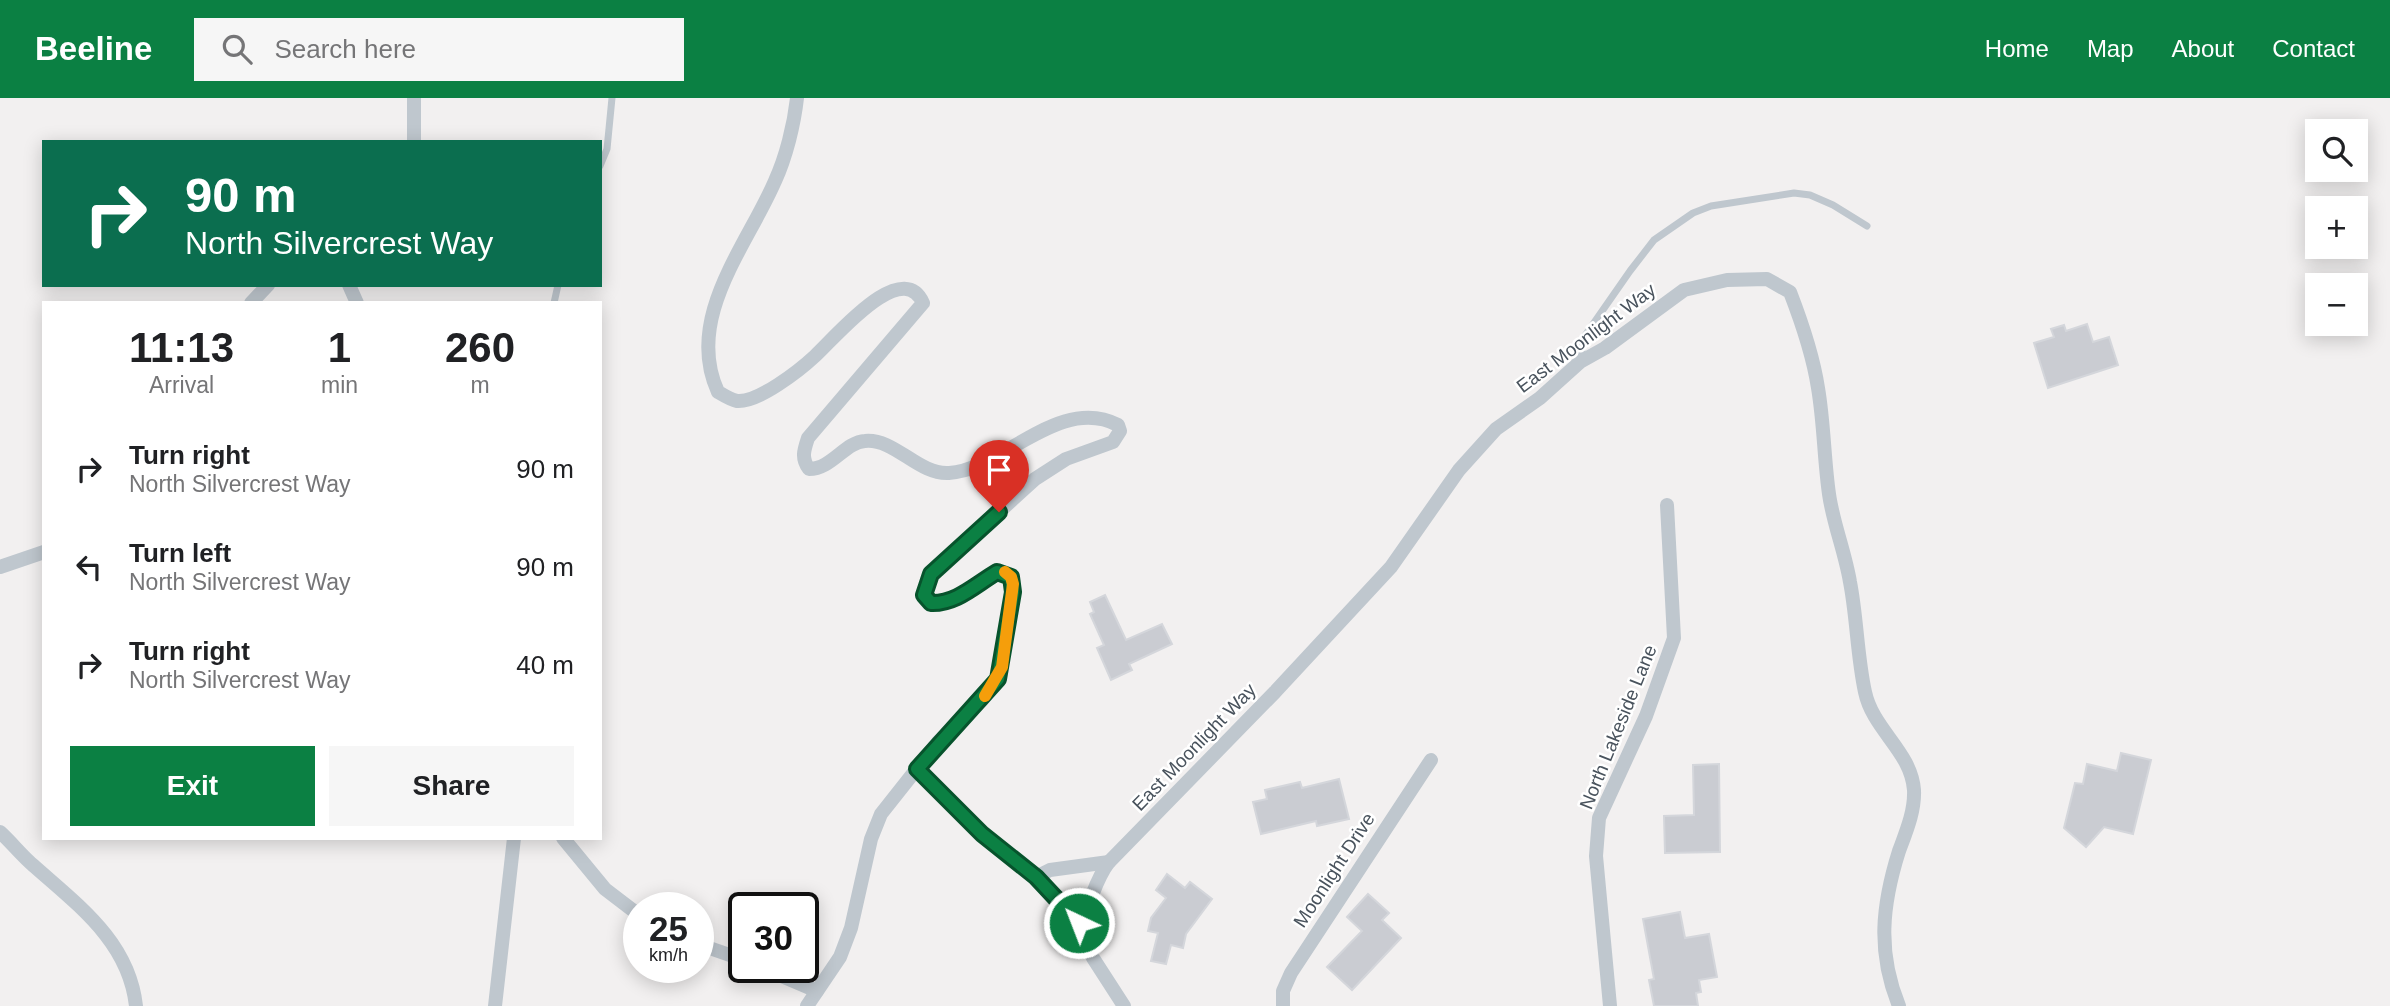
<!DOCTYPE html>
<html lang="en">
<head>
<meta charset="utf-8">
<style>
	body { margin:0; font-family:Arial,sans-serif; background:#f6f6f6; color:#202124; height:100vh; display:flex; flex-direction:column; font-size:26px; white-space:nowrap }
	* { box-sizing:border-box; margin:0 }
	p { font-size:23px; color:#757577 }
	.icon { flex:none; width:38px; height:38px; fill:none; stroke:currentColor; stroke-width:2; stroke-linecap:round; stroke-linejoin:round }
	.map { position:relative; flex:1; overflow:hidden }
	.drawer { position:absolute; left:42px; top:203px; width:560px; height:539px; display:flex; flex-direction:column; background:#fff; border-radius:0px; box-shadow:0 4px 18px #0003 }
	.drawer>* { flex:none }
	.guide { position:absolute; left:42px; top:42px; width:560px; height:147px; border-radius:0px; box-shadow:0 4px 18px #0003; background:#0b6e4f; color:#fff; overflow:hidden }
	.fabs { position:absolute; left:2305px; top:21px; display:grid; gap:14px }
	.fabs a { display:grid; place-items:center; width:63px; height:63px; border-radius:0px; background:#fff; box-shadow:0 4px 18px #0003; font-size:35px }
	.speed { position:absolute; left:623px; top:794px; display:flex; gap:14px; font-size:35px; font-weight:700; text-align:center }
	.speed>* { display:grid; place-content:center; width:91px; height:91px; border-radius:50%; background:#fff; box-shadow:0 4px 18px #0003; line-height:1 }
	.speed small { font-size:18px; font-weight:400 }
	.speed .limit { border:4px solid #111; border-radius:10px; background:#fff; color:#111 }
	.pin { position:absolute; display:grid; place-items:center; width:60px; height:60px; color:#fff; margin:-72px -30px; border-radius:50% 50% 50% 0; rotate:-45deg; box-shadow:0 0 7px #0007 }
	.pin .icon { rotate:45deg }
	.me { position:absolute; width:77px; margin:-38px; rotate:317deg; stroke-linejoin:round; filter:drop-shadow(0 0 5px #0008) }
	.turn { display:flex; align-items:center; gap:24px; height:147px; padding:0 28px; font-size:32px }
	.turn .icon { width:91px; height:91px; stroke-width:2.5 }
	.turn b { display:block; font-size:49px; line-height:60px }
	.eta { display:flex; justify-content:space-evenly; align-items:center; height:119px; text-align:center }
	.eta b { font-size:42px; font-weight:800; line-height:49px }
	.cta { display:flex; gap:14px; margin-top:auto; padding:14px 28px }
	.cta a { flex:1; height:80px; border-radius:0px; background:#0b8043; color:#fff; font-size:28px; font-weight:800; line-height:80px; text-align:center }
	.cta a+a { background:#f6f6f6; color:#202124 }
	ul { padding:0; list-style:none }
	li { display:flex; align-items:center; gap:21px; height:98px; padding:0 28px }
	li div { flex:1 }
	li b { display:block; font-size:26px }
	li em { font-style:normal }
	header { display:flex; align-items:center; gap:42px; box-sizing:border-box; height:98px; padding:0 35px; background:#0b8043; color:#fff }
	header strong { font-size:33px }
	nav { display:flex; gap:38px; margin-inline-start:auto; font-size:24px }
	.search { width:490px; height:63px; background:#f6f6f6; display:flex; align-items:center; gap:18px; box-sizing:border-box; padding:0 24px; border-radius:0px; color:#757577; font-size:26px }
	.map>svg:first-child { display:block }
</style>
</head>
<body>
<header>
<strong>Beeline</strong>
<div class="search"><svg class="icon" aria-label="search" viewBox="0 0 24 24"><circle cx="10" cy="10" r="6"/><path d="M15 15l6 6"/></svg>Search here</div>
<nav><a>Home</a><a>Map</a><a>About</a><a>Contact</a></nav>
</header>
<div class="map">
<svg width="2390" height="908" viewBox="0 0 2390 908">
	<rect width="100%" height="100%" fill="#f2f0f0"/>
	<g fill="#caccd2" stroke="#d4d6db" stroke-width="2">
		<path d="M 2087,226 L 2093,244 L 2109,239 L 2118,267 L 2048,290 L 2034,245 L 2054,239 L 2051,231 L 2064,227 L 2066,233 Z"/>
		<path d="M 1105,497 L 1126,542 L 1162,526 L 1172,546 L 1129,566 L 1132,572 L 1111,582 L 1097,550 L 1104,547 L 1090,516 L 1094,514 L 1090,504 Z"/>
		<path d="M 2121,655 L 2151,662 L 2133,736 L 2104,729 L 2086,749 L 2064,730 L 2075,685 L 2083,686 L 2087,666 L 2117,673 Z"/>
		<path d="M 1719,666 L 1720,754 L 1665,755 L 1664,718 L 1694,717 L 1693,667 Z"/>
		<path d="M 1339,681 L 1349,721 L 1317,728 L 1316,723 L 1261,736 L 1253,704 L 1267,701 L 1265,692 L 1300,684 L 1302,690 Z"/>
		<path d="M 1167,776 L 1185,790 L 1190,784 L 1212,801 L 1186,836 L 1183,850 L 1171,847 L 1166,866 L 1151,863 L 1158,835 L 1148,833 L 1151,820 L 1166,800 L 1156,792 Z"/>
		<path d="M 1368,796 L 1389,815 L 1382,822 L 1401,840 L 1352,892 L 1327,869 L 1362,833 L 1347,819 Z"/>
		<path d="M 1680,814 L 1685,840 L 1709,836 L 1717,879 L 1699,882 L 1701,894 L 1696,895 L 1698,908 L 1654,908 L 1649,882 L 1654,881 L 1643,821 Z"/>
	</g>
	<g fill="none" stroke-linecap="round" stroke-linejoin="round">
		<g stroke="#bfc7ce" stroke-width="7">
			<path d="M 600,68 L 607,51 L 612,0"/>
			<path d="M 554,205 L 558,187"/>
			<path d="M 1580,263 L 1584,239 L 1630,173 L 1654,142 L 1693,115 L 1711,108 L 1794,95 L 1810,97 L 1833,107 L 1867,128"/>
		</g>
		<g stroke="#bfc7ce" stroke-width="14">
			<path d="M 414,0 L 414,44"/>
			<path d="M 797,0 C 794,27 786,59 775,83 C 747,148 684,220 718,294 C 723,297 731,302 737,303 C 758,305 800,272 815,258 C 834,241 902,158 923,205 L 808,340 C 804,352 801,360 809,371 C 832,371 845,344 865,343 C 895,340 918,377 949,375 C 1000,373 1059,296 1118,327 L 1120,333 L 1113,344 L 1066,361 L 1035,381 L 931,476 L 924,497 L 931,505 C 957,505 976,487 997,474 L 1011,479 L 1013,494 L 998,581 L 982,602 L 938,644 L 881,716 L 871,741 L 851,830 L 840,859 L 807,908"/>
			<path d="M 349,187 L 357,205"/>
			<path d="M 251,205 L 268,187"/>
			<path d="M 0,469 L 44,454"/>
			<path d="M 917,671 L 982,736 L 1036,779 L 1079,825 L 1093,860 L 1124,908"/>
			<path d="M 0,734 C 12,745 22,758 34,768 C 79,808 129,844 136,908"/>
			<path d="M 563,740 L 605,791 L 639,817"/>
			<path d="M 1036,779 L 1050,772 L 1109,764"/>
			<path d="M 1079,825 C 1092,805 1094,783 1109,764 L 1275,594 L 1391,469 L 1459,372 L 1496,331 L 1540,300 L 1580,264 L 1605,250 L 1684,192 L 1727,182 L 1767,181 L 1790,194 C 1802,225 1813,257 1818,290 C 1824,325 1824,361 1829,396 C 1833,425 1845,454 1850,484 C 1857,520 1857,557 1865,594 C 1873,632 1911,653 1914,692 C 1915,713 1906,734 1899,753 C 1882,807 1877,854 1899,908"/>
			<path d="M 698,846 L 744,862"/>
			<path d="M 763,870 L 817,893"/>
			<path d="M 495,908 L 514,740"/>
			<path d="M 1283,908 L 1283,893 L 1291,875 L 1431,662"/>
			<path d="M 1610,908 L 1596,758 L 1599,720 L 1646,618 L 1674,540 L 1667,407"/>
		</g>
	</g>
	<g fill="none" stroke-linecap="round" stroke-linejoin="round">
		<g stroke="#07532c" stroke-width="18">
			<path id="route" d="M 999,414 L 931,476 L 924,497 L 931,505 C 956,506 975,487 997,474 L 1011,479 L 1013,494 L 998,581 L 917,671 L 982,736 L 1036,779 L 1079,825"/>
		</g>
		<use href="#route" stroke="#0b8043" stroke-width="12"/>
		<path stroke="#f59e0b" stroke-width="12" d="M 985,598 L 1002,569 L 1013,486 L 1011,479 L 1005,474"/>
	</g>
	<g text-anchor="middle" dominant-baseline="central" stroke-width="5" stroke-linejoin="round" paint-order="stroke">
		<g font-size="19" fill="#49535d" stroke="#fff">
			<text transform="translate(1586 240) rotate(-37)">East Moonlight Way</text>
			<text transform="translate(1618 629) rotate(-68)">North Lakeside Lane</text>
			<text transform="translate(1194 649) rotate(-46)">East Moonlight Way</text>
			<text transform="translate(1334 772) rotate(-57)">Moonlight Drive</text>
		</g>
	</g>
</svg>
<div class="fabs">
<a><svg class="icon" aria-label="search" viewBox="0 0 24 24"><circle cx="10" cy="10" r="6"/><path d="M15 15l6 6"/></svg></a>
<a>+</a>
<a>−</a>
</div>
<div class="speed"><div>25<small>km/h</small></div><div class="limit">30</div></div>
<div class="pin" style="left:999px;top:414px;background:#d93025"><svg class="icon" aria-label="arrive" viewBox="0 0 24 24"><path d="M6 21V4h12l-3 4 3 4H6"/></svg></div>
<svg class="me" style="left:1079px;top:825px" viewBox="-20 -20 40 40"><circle r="17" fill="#0b8043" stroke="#fff" stroke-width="3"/><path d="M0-11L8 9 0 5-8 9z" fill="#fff"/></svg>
<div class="guide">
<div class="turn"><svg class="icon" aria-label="right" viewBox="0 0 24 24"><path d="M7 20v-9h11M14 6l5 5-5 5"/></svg><div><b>90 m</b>North Silvercrest Way</div></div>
</div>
<section class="drawer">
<div class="eta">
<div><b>11:13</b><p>Arrival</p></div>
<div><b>1</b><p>min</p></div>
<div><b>260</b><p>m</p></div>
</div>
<ul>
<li><svg class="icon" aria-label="right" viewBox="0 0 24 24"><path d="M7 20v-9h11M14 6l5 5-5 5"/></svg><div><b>Turn right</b><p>North Silvercrest Way</p></div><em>90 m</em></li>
<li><svg class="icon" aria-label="left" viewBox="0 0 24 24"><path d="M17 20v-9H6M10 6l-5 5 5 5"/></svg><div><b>Turn left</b><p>North Silvercrest Way</p></div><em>90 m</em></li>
<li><svg class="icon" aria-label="right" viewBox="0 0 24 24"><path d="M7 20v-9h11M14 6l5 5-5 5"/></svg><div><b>Turn right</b><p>North Silvercrest Way</p></div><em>40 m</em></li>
</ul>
<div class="cta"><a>Exit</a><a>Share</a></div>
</section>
</div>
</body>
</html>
